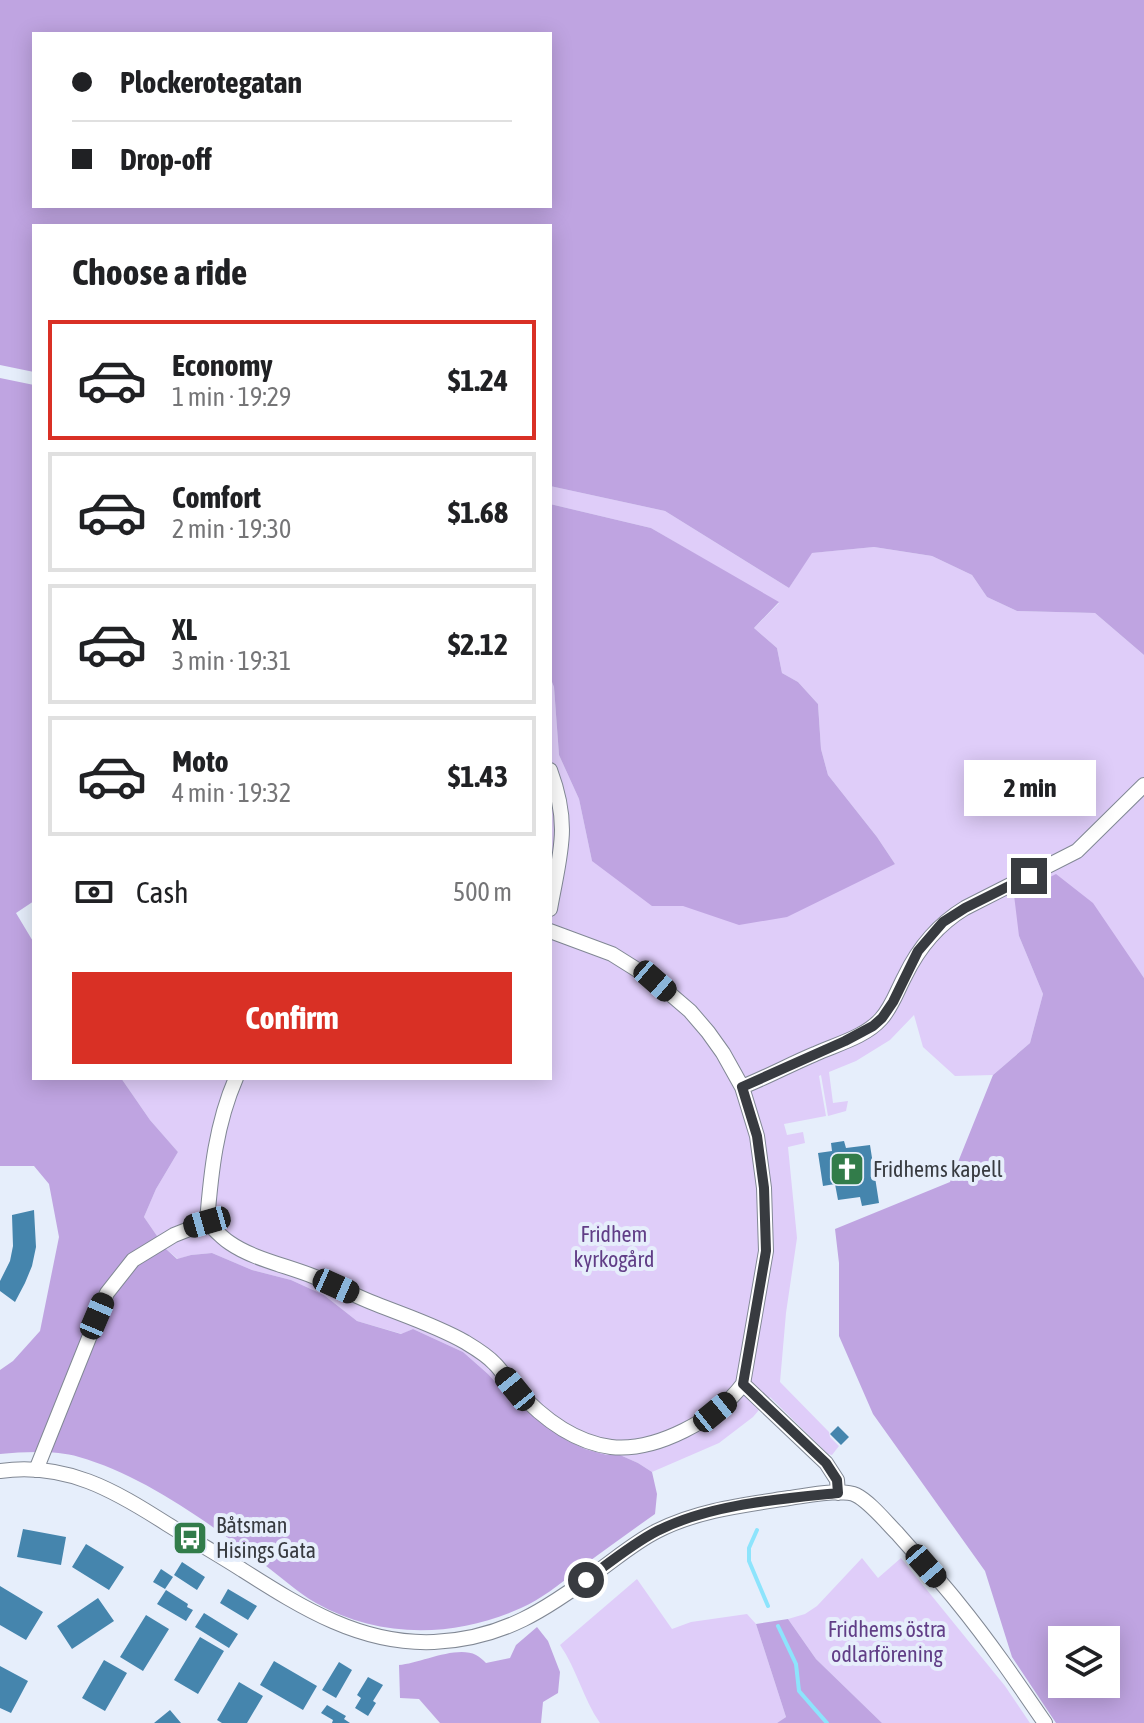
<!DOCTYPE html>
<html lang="en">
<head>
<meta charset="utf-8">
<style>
	:root { --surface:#fff; --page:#f2f2f2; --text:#202124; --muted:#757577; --line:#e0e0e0; --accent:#d93025 }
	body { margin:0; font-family:"Asap Condensed",sans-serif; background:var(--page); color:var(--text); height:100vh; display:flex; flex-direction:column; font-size:30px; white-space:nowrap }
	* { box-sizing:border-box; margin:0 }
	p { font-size:26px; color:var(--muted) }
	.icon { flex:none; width:44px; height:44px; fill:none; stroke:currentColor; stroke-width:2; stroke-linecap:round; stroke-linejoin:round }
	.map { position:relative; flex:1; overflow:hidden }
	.details { position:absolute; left:32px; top:224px; width:520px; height:856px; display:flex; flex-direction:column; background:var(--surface); border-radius:0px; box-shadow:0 4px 20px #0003 }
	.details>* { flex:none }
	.top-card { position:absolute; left:32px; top:32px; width:520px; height:176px; border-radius:0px; box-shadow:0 4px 20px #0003; display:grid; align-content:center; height:176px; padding:0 40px; background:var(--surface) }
	.tools { position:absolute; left:1048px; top:1626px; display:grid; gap:16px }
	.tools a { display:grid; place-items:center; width:72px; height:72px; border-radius:0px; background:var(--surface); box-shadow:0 4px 20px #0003; font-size:40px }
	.end { position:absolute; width:36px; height:36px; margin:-18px; border:10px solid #383b40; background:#fff; box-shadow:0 0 0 4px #fff }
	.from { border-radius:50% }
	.bubble { position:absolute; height:56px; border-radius:0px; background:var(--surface); box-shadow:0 4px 20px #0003; font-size:26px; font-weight:700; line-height:56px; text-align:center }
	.car { position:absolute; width:24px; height:48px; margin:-24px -12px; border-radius:10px; box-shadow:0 0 6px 2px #0007; background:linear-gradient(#222 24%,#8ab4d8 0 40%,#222 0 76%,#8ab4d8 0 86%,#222 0) }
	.top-card b { display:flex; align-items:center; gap:28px; height:76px; font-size:30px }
	.top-card b+b { border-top:2px solid var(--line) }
	.top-card i { width:20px; height:20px; background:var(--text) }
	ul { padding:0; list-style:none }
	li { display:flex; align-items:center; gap:24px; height:120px; margin:0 16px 12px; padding:0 24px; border:4px solid var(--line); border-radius:0px }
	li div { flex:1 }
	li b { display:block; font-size:30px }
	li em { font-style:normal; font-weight:700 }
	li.active { border-color:var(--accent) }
	li>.icon { width:72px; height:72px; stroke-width:1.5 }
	h2 { padding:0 40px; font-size:36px; line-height:96px }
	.pay { display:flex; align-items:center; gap:20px; height:88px; padding:0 40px; font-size:30px }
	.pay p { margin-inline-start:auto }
	.cta { display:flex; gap:16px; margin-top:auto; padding:16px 40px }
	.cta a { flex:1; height:92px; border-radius:0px; background:var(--accent); color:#fff; font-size:32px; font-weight:700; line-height:92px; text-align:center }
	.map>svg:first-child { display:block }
</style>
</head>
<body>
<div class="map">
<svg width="1144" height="1723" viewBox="0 0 1144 1723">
	<rect width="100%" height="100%" fill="#e6eefb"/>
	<path fill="#dfcdf9" d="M550,486L665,511L789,588L811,553L874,547L932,556L972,575L987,597L1017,611L1095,613L1144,655V978L1122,948L1019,936L1043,994L1030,1043L993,1075L955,1076L923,1047L914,1015L890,1040L856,1061L829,1072L833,1103L848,1101L846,1111L828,1116L821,1075L819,1076L826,1116L784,1124L787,1135L803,1132L805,1143L788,1147L797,1238L786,1313L780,1382L829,1432L830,1437L839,1446L832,1455L828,1454L770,1397L753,1417L719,1443L652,1472L638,1463L620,1455H607L585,1449L568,1441L513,1401L488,1374L463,1352L413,1329L402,1334L357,1321L324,1295L291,1280L252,1270L212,1253L191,1255L178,1259L166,1249L144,1217L156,1189L178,1152L150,1120L121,1078H550V677L554,687L559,755L579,799L592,861L895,864L877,837L828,775L821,749L818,704L798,682L782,673L777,648L754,628L779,603L651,528L550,504Z
		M862,1558L878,1578L901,1558L1005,1686L1030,1723H882L816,1659L788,1619L805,1614L817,1606Z
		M637,1579L672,1629L691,1622L747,1614L756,1624L786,1717L777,1723H600C583,1699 577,1669 560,1645Z"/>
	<path fill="#bfa4e1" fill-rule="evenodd" d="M0,0H1144V655L1095,613L1017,611L987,597L972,575L932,556L874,547L812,553L789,588L665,511L550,486V226H34V372L0,365ZM550,34V206H34V34Z
		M0,378L34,385V901L16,913L34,943V1078H121L150,1120L178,1152L156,1189L144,1217L166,1249L177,1259L191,1255L212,1253L252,1270L291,1280L324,1295L357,1321L401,1334L413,1329L463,1352L488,1374L513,1401L568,1441L585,1449L607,1455H620L638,1463L652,1472L657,1494L655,1514C628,1533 602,1552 576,1571C559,1585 541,1599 521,1608C455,1638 379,1639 316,1603C297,1592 280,1576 262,1563C209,1523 143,1475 79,1457C54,1450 25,1452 0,1454V1370L13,1361L40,1331L59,1237L49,1184L34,1166H0Z
		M550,504L651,528L779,602L754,628L777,648L782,673L798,682L818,704L821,749L828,775L877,837L895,864L787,917L739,925L683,906H652L592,861L579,799L559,755L554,687L550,677Z
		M1056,874L1093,903L1144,978V1723H1056L1012,1657L985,1571L873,1414L839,1336V1263L835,1229L950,1182L993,1075L1030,1043L1043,994L1019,936L1014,895ZM1106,1640V1684H1062V1640Z
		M788,1619L816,1659L882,1723H777L786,1717L756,1624Z
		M537,1627L548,1641L560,1672L558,1693L543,1702L541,1723H440L419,1699L400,1698L399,1665C419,1664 456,1645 476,1655C480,1657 483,1660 486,1663L510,1658L516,1645Z"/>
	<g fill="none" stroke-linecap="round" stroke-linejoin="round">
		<path stroke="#8de4fc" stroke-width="4" d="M757,1530L749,1548V1561L768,1606
			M778,1626L796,1664L799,1691L827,1723"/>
	</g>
	<path fill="#4585ad" d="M844,1141L846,1148L870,1145L879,1203L862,1206L860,1197L838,1200L835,1184L823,1186L818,1153L832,1151L831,1143Z
		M34,1210L36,1247L32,1266L25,1283L15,1302L0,1291V1281L10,1261L13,1246L12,1215Z
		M838,1426L849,1437L841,1445L830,1434Z
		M23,1529L66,1537L61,1565L17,1557Z
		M86,1544L124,1567L109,1590L72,1567Z
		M182,1562L205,1577L197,1590L174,1575Z
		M161,1569L173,1577L165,1589L153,1582Z
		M0,1586L43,1612L26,1640L0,1625Z
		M228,1589L257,1606L248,1620L220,1603Z
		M166,1590L188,1604L187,1607L193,1610L186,1621L157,1604Z
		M98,1598L114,1621L72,1649L57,1626Z
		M204,1613L238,1634L229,1648L195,1627Z
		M146,1615L169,1629L143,1671L120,1657Z
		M200,1637L224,1651L198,1694L174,1680Z
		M104,1660L127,1673L105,1711L82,1698Z
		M274,1661L317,1686L303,1710L260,1685Z
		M339,1662L352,1670L336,1698L322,1690Z
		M0,1666L28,1681L11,1713L0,1708Z
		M368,1677L383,1685L373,1701L376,1703L368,1716L355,1708L361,1698L357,1695Z
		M239,1682L263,1696L247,1723H222L217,1720Z
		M327,1705L346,1716L344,1719L350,1723H332L333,1720L321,1713Z
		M170,1710L181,1723H154Z"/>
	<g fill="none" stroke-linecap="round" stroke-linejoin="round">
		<g stroke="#818894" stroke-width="16">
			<path id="street" d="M550,770C571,826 560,853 550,909
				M550,931L612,954L655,981L690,1011L708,1032L723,1053L742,1087L757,1136L764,1188L766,1251L743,1384L826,1463L837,1480L838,1493
				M236,1078C216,1124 211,1172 207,1222C215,1230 221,1237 230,1243C253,1259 288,1266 315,1277C335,1285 355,1296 376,1304C406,1316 437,1326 465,1342C475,1348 487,1355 495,1364C502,1371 507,1380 514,1387C539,1415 572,1442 611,1447C656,1452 717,1419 743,1384
				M742,1087C767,1077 791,1064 815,1054C837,1044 865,1037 881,1019C892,1007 897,991 905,976C919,947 937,925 965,908L1077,851L1144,785
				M36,1470L107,1293L133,1260L174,1235L207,1222
				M0,1471C66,1462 114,1490 167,1524C191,1539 216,1553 241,1569C301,1607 360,1645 434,1642C503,1639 547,1609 601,1569C619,1556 637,1541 657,1531C698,1510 744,1505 789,1498C805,1496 842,1488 856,1495C870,1502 886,1522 897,1533C917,1556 939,1579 958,1603C989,1641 1017,1682 1045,1723"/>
		</g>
		<use href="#street" stroke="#fff" stroke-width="14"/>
	</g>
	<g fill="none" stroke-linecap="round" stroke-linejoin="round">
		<path stroke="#383b40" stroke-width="10" d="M586,1580C609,1563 632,1544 657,1531C710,1504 780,1499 838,1493L837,1480L826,1463L743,1384L766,1251L764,1188L757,1136L742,1087L845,1041L873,1026L882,1018L893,1002L918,951L943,922L965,908L1029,876"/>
	</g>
	<defs>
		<g id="church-square" transform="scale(1.8)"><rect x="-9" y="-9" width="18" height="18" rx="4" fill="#327c4a" stroke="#e6eefb"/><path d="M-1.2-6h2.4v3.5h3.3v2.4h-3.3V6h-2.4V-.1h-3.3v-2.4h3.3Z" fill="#fff"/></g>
		<g id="bus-square" transform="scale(1.8)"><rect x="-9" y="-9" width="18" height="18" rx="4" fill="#327c4a" stroke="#e6eefb"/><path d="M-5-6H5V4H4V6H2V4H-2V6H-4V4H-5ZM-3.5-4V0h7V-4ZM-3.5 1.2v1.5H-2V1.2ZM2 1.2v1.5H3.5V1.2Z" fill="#fff"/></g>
	</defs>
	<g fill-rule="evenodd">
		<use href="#church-square" x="847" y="1169"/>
		<use href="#bus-square" x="190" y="1538"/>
	</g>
	<g text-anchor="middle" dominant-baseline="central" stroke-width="8" stroke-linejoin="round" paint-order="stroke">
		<g font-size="22" fill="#383b40" stroke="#e6eefb" text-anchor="start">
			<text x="873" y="1169">Fridhems kapell</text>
			<text x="216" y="1525">Båtsman<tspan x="216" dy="25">Hisings Gata</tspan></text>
		</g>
		<g font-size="22" fill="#613e87" stroke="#e6eefb">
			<text x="614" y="1234">Fridhem<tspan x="614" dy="25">kyrkogård</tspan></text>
			<text x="887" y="1629">Fridhems östra<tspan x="887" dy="25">odlarförening</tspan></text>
		</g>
	</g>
</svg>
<div class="tools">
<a><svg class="icon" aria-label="layers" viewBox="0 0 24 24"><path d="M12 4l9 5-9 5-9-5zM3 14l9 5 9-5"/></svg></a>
</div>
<i class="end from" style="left:586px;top:1580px"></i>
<i class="end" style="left:1029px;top:876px"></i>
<div class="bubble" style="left:964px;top:760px;width:132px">2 min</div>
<i class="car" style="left:655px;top:981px;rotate:131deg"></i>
<i class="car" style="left:207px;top:1222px;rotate:254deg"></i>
<i class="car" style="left:336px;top:1286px;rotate:114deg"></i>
<i class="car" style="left:97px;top:1316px;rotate:23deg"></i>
<i class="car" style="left:515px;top:1389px;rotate:321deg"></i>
<i class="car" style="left:715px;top:1412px;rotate:51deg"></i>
<i class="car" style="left:926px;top:1566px;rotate:139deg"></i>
<div class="top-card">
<b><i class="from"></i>Plockerotegatan</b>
<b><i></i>Drop-off</b>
</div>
<section class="details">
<h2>Choose a ride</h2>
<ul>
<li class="active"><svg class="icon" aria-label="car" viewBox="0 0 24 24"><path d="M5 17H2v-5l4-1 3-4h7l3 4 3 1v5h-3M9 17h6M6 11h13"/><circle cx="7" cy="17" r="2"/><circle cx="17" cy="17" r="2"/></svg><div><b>Economy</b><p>1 min · 19:29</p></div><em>$1.24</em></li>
<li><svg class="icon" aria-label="car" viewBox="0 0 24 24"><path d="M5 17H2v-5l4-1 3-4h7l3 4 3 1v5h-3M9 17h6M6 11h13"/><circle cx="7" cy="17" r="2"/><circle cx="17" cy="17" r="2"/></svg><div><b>Comfort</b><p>2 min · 19:30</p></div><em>$1.68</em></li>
<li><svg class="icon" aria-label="car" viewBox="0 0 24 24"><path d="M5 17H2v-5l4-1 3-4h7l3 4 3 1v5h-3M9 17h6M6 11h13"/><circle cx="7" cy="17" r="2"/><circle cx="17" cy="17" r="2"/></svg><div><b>XL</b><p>3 min · 19:31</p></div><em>$2.12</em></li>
<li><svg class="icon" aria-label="car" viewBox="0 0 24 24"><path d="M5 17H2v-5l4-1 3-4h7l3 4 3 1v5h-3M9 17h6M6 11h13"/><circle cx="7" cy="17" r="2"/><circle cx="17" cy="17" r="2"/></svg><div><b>Moto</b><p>4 min · 19:32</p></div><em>$1.43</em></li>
</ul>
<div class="pay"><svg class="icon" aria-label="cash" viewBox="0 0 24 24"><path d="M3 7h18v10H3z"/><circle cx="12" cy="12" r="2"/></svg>Cash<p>500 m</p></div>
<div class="cta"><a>Confirm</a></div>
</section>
</div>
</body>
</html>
